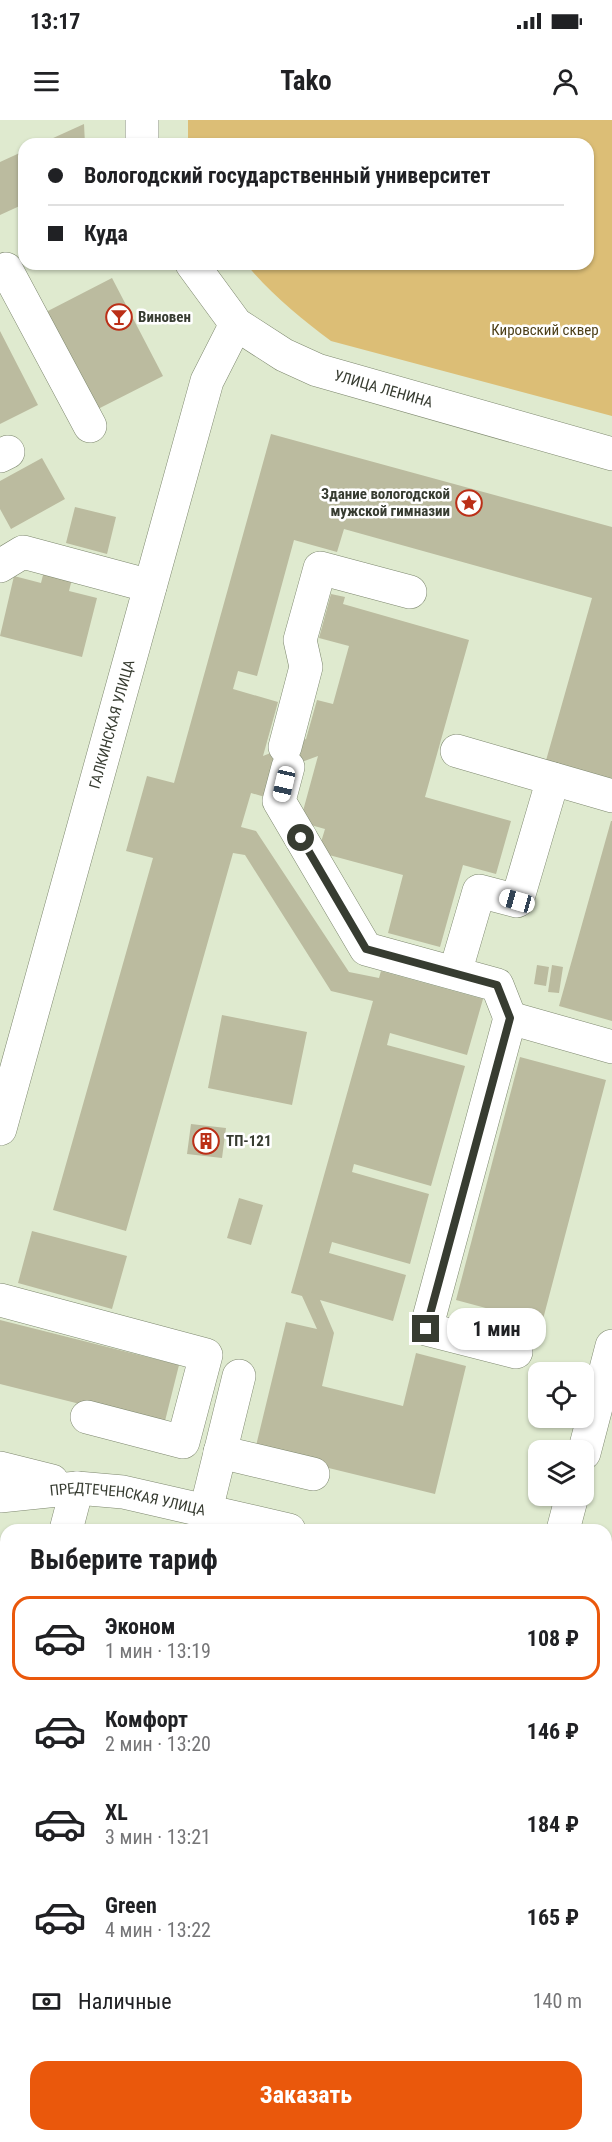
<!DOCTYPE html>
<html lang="ru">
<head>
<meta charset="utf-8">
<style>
	:root { --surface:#fff; --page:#f2f2f2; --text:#202124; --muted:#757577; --line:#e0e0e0; --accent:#ea580c }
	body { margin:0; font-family:"Roboto Condensed",sans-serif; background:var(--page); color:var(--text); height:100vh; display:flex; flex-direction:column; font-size:22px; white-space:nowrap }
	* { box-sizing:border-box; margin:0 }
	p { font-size:20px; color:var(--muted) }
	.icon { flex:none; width:33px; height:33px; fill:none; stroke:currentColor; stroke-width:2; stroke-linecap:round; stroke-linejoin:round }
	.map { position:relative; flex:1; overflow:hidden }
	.side { position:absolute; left:0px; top:1404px; width:612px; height:618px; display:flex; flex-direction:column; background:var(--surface); border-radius:18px 18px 0 0; box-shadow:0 2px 4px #0004 }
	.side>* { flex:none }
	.banner { position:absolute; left:18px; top:18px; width:576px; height:132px; border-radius:18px; box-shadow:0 2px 4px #0004; display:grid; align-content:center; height:132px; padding:0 30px; background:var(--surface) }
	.tools { position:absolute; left:528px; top:1242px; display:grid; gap:12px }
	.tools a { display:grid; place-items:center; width:66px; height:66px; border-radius:12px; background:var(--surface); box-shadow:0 2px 4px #0004; font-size:30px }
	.end { position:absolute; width:27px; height:27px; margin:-14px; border:8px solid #373c31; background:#fff; box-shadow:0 0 0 3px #fff }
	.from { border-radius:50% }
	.bubble { position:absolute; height:42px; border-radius:18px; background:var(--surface); box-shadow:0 2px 4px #0004; font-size:20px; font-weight:700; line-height:42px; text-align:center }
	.car { position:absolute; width:18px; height:36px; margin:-18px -9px; border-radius:8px; box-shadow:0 0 4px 2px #0007; background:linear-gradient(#fff 24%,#345 0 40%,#fff 0 76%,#345 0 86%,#fff 0) }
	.banner b { display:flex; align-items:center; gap:21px; height:57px; font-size:22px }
	.banner b+b { border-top:2px solid var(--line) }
	.banner i { width:15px; height:15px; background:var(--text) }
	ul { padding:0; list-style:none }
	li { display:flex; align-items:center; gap:18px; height:84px; margin:0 12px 9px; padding:0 18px; border:3px solid transparent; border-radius:18px }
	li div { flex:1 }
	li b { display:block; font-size:22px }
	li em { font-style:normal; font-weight:700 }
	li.active { border-color:var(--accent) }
	li>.icon { width:54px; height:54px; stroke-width:1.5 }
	h2 { padding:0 30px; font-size:27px; line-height:72px }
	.pay { display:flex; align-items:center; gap:15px; height:66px; padding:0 30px; font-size:22px }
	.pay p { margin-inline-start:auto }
	.primary-button { display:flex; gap:12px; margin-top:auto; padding:12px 30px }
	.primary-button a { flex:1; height:69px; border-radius:18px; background:var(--accent); color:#fff; font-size:24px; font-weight:700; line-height:69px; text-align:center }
	.status { display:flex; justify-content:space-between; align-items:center; height:42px; padding:0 30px; background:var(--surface); direction:ltr }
	.status svg { height:16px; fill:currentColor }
	header { display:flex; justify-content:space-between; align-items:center; height:78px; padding:0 30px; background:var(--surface); font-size:27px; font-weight:700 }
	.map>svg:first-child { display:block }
</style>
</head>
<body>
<div class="status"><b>13:17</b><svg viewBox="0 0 49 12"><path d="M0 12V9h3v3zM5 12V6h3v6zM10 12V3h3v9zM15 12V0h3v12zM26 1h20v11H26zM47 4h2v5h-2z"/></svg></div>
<header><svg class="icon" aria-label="menu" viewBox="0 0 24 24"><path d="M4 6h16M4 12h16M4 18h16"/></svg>Tako<svg class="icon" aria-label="person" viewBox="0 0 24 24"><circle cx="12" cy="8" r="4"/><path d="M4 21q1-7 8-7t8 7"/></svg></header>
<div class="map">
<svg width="612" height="2022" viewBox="0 0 612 2022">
	<rect width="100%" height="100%" fill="#dfeacf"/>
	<path fill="#dcbe76" d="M188,0H612V296L331,221C300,198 271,174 246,144H588V24H188Z"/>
	<path fill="#bbbb9f" d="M84,4L85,24H40Z
		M24,31V84L0,95V42Z
		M112,158L163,256L96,290L46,192Z
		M0,211L38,285L0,304Z
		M271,314L612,407V663L545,644L592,478L344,409L337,432L294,420L257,556L238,551L233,569L278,582L263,636L306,619L317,580L333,584L349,526L319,518L331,474L345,477L343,484L469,520L425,677L511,701L496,754L463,745L440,827L388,813L403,755L318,732L325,709L300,702L318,636L272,653L265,677L251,673L241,707L256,711L349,852L379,858L381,851L483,879L467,935L390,913L387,925L465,946L431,1066L354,1044L352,1052L429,1074L410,1144L332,1122L329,1133L406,1155L393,1201L320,1180L334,1213L322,1266L403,1286L416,1233L466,1246L435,1374L255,1330L286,1202L317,1209L302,1176L291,1173L373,881L331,871L245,735L233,733L126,1111L53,1090L153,738L126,731L147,656L174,663Z
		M42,338L65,379L11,409L0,389V361Z
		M75,387L116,397L107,434L66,423Z
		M45,447L73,455L69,471L97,478L82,537L0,516L14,456L41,463Z
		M611,701H612V901L559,886Z
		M537,845L549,847L546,866L534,864Z
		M552,845L563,847L559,873L548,872Z
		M222,895L307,912L292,985L208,968Z
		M520,937L606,960L542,1203L456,1180Z
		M191,1004L226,1008L222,1038L187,1034Z
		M239,1078L263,1085L251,1125L227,1118Z
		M32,1111L127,1136L112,1189L18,1163Z
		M0,1200L179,1245L164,1305L0,1264Z
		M5,1773H6V1881L0,1868V1792Z
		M606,1789L612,1791V1888L606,1887Z
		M68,2016H145L148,2022H71Z
		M241,2016H316L314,2022H239Z
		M464,2016H563L561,2022H463Z"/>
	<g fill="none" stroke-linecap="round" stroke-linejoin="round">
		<g stroke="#7d876e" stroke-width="34">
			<g id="minor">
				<path d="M142,0V24"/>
				<path id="s1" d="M192,144L236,204L284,235L317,250L612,334"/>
				<path d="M6,149L90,306"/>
				<path d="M0,336L8,332"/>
				<path d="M0,446L23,432L150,466"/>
				<path d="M285,627L306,547L300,520L320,448L410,472"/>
				<path d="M457,631L612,676"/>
				<path d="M288,647L279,681L366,829L497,865L510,898"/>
				<path d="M455,853L479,771L517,781L553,659"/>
				<path id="s2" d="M0,1009L207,261L236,204"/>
				<path d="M0,1180L206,1235L183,1322L87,1297"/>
				<path d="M516,1232L426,1209L510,898L612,927"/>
				<path d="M220,1332L313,1354"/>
				<path d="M584,1333L612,1226"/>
				<path d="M0,1348L52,1361"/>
				<path id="s3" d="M0,1376L77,1368L123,1372L289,1410"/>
				<path d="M206,1390L239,1256"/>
				<path d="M66,1410L77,1368"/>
				<path d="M563,1410L572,1376"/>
				<path d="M606,1487L612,1488"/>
				<path d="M0,1643L6,1622"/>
				<path d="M606,1695L612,1679"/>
				<path d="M606,1919L612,1920L606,1943"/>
				<path d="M176,2016L178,2022"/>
				<path d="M395,2022L397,2016"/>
				<path d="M585,2022L587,2016"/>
			</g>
		</g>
		<use href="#minor" stroke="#fff" stroke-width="33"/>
	</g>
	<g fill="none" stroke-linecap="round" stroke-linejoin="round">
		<path stroke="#373c31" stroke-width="8" d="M301,718L366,829L497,865L510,898L426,1209"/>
	</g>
	<defs>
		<g id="bar-ring" transform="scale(1.35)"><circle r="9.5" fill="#fff" stroke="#bb2f17" stroke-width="1.5"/><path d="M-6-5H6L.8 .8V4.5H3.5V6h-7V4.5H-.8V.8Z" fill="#bb2f17"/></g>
		<g id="sight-ring" transform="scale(1.35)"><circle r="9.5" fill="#fff" stroke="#bb2f17" stroke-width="1.5"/><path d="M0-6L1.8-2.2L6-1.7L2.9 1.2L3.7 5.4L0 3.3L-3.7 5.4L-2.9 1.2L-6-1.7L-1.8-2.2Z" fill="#bb2f17"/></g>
		<g id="building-ring" transform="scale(1.35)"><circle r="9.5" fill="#fff" stroke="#bb2f17" stroke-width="1.5"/><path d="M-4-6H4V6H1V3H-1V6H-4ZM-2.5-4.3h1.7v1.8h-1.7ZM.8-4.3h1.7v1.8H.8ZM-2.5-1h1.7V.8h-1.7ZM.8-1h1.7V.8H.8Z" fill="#bb2f17"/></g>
	</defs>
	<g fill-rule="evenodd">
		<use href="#bar-ring" x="119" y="197"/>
		<use href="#sight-ring" x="469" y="383"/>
		<use href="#building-ring" x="206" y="1021"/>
	</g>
	<g text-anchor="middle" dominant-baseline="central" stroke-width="5" stroke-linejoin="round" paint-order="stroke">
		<g font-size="15" font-weight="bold" fill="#373c31" stroke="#fff" text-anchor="start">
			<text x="138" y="197">Виновен</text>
			<text x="450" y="374" text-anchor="end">Здание вологодской<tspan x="450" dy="17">мужской гимназии</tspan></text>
			<text x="226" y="1021">ТП-121</text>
		</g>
		<g font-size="15" fill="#4d3f18" stroke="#fff">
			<text x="545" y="210">Кировский сквер</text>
		</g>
		<g font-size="15" fill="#373c31" stroke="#fff">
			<text stroke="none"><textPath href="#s1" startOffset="237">УЛИЦА ЛЕНИНА</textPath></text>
			<text stroke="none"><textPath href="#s2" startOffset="420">ГАЛКИНСКАЯ УЛИЦА</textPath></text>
			<text stroke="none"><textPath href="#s3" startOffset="129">ПРЕДТЕЧЕНСКАЯ УЛИЦА</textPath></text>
		</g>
	</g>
</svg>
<div class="tools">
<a><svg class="icon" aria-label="locate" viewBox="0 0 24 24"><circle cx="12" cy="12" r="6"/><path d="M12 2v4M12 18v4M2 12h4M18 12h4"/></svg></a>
<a><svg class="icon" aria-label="layers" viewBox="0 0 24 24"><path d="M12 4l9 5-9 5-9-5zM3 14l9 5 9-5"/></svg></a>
</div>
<i class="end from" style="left:301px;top:718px"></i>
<i class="end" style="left:426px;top:1209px"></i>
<div class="bubble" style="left:447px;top:1188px;width:99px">1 мин</div>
<i class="car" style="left:284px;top:664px;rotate:193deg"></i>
<i class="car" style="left:517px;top:781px;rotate:286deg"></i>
<div class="banner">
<b><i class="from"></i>Вологодский государственный университет</b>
<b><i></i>Куда</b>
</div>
<section class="side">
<h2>Выберите тариф</h2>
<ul>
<li class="active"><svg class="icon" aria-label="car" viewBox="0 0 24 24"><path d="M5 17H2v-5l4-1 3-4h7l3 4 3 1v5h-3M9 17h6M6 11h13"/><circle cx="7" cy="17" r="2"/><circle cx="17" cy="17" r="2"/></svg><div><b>Эконом</b><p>1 мин · 13:19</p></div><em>108 ₽</em></li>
<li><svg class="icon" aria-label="car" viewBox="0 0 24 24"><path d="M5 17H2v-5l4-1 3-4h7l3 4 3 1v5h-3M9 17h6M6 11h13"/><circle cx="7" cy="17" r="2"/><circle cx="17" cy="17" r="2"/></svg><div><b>Комфорт</b><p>2 мин · 13:20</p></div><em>146 ₽</em></li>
<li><svg class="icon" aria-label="car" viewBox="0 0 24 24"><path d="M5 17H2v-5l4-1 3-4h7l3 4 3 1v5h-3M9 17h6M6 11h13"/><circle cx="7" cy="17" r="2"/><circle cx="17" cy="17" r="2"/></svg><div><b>XL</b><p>3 мин · 13:21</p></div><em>184 ₽</em></li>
<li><svg class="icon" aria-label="car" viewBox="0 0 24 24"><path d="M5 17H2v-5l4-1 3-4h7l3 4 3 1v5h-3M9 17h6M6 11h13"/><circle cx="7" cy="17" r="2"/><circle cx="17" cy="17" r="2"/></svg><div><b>Green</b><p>4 мин · 13:22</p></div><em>165 ₽</em></li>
</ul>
<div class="pay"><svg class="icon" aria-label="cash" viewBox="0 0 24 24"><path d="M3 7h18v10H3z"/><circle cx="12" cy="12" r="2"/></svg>Наличные<p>140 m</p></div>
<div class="primary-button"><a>Заказать</a></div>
</section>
</div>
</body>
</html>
